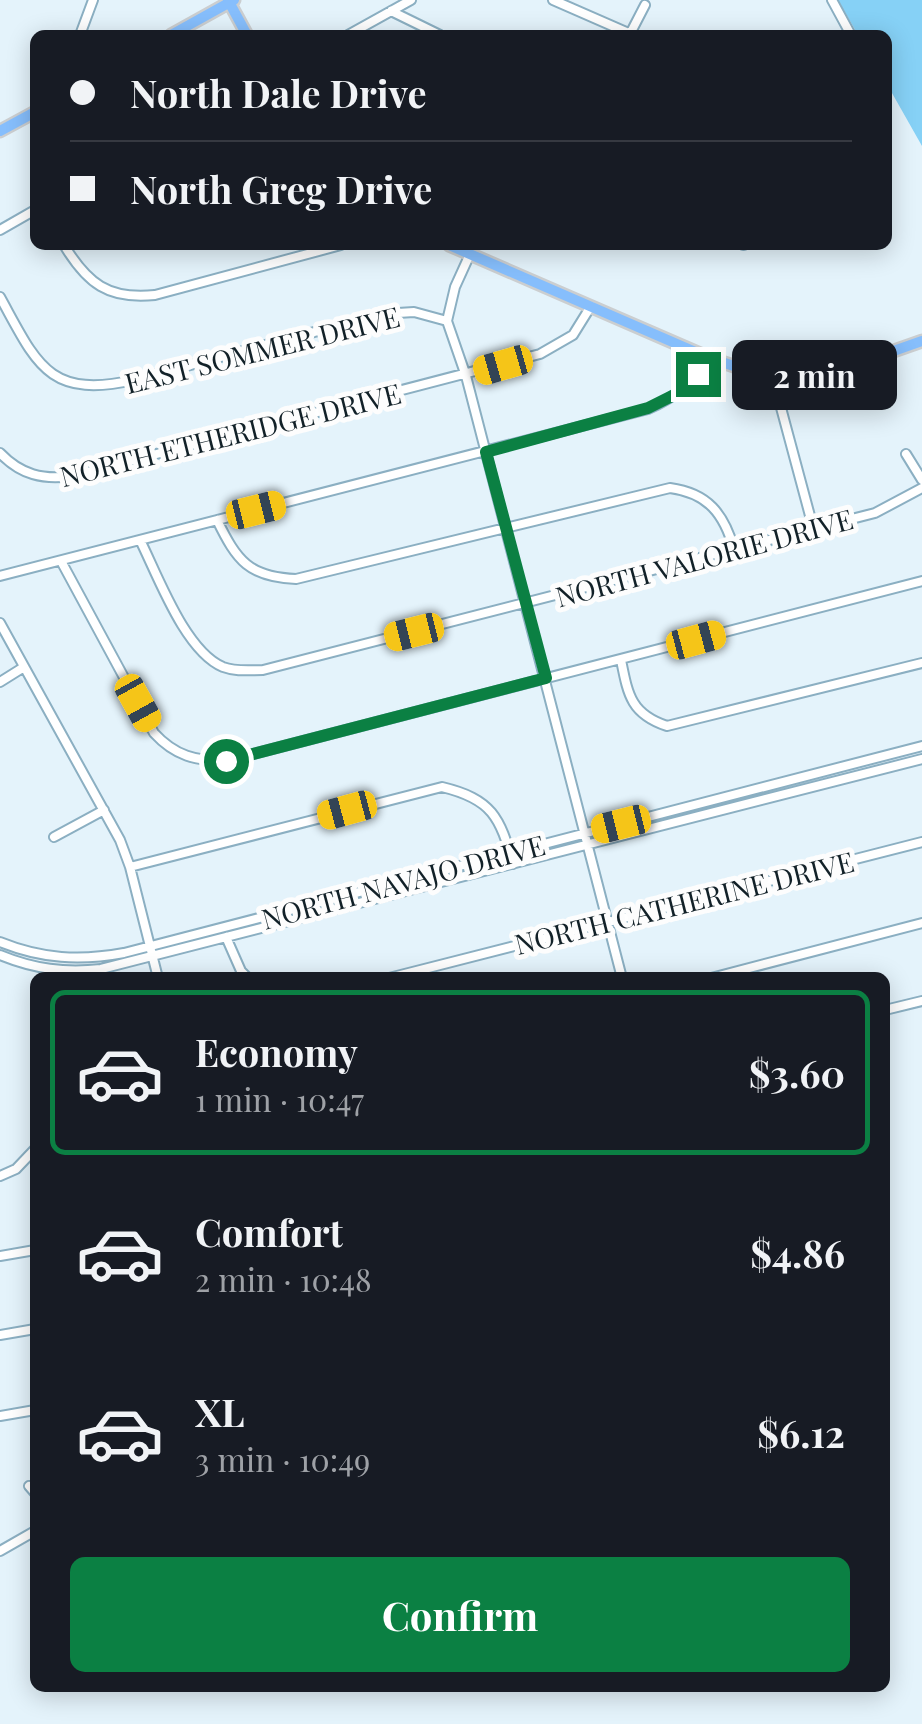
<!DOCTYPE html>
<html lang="en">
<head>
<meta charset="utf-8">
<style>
	:root { --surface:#171b24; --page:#20242c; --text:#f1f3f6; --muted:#9ea1a6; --line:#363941; --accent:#0b8043 }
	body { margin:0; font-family:"Playfair Display",serif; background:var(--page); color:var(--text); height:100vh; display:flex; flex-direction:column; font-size:38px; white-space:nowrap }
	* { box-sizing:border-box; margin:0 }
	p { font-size:32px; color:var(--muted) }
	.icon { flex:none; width:55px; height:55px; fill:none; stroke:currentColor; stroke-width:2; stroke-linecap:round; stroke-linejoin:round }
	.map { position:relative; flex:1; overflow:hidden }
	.details { position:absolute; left:30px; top:972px; width:860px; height:720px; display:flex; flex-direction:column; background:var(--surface); border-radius:15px; box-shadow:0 5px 25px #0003 }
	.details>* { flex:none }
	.banner { position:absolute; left:30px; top:30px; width:862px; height:220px; border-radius:15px; box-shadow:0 5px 25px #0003; display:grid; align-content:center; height:220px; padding:0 40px; background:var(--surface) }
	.end { position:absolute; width:45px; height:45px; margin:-22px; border:12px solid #0b8043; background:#fff; box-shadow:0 0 0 5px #fff }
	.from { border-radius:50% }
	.bubble { position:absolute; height:70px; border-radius:15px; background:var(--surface); box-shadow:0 5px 25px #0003; font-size:32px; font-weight:700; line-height:70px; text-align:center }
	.car { position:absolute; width:30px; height:60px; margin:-30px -15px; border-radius:12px; box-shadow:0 0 8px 2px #0007; background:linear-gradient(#f5c518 24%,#345 0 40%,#f5c518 0 76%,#345 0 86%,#f5c518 0) }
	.banner b { display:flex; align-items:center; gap:35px; height:95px; font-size:38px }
	.banner b+b { border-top:2px solid var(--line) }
	.banner i { width:25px; height:25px; background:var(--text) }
	ul { padding:18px 0 0; list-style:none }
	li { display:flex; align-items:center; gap:30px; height:165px; margin:0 20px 15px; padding:0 20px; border:5px solid transparent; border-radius:15px }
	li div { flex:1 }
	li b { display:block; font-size:38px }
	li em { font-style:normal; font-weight:700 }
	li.on { border-color:var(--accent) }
	li>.icon { width:90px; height:90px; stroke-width:1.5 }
	.cta { display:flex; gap:20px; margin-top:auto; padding:20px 40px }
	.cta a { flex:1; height:115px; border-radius:15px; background:var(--accent); color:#fff; font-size:40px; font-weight:700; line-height:115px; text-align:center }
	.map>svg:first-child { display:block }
</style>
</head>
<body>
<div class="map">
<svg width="922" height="1724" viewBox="0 0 922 1724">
	<rect width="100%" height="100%" fill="#e4f3fb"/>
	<path fill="#86d1f6" d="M838,0H922V146L888,86V35H858Z"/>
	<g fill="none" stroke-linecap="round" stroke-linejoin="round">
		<g stroke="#8bafc2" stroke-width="12">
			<path id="minor" d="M553,0L633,35
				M832,0L851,35
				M391,11L440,35
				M630,34L645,5
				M80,35L93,0
				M348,35L411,0
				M0,230L35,210
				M64,245C87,283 108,300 155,295L341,245
				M743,245H744
				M0,297C37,364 48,399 134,380L382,314L414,312L447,321L466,376L622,978
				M447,321L455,287L470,254
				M778,381L780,404L813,527
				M0,453C21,475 43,480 72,476L540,354L573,335L591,306
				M906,454L922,480
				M217,520C237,561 249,577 296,579L670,488C708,493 724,514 734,549
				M140,540C158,576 185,651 223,667C236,672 250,670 263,670L875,513L922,488
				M61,561L154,733C175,756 196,761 226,761L922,581
				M0,576L648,409C676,397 693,383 707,357
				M0,623L120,840L130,867L158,978
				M621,660C628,695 631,714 667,726L922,663
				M0,682L24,667
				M54,837L104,810
				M130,867L442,787C492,799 500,817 513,864
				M226,937L241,971L248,978
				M0,942C42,959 80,961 124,953L922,746
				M0,955C34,969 65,973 101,969L922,759
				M389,978L922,842
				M711,978L922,923
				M885,1010L922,1001
				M0,1176L16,1169L35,1149
				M0,1256L35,1250
				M0,1335L35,1329
				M0,1416L35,1410
				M29,1486L35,1493
				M0,1551L35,1531"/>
		</g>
		<g stroke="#cbced0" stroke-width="15">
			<path id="major" d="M228,0L247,35
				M171,35L234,0
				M0,131L35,112
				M449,245L707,357L778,381L817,378L922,341"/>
		</g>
		<use href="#minor" stroke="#fff" stroke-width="8"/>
		<use href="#major" stroke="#86befc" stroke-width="10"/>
	</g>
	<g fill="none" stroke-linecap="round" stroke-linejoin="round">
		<path stroke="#0b8043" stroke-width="12" d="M226,761L546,678L486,452L648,408L678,393L698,374"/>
	</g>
	<g text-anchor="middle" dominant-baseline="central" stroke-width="10" stroke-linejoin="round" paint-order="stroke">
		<g font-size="28" fill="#122128" stroke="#fdfdfd">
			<text transform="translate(262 349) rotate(-14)">EAST SOMMER DRIVE</text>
			<text transform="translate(230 434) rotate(-14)">NORTH ETHERIDGE DRIVE</text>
			<text transform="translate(704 557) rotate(-15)">NORTH VALORIE DRIVE</text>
			<text transform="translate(403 881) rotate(-15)">NORTH NAVAJO DRIVE</text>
			<text transform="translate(684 902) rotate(-14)">NORTH CATHERINE DRIVE</text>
		</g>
	</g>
</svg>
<i class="end from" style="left:226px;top:761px"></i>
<i class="end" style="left:698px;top:374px"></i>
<div class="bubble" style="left:732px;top:340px;width:165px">2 min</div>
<i class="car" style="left:503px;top:365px;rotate:254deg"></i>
<i class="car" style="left:256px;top:510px;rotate:76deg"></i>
<i class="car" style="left:414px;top:632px;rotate:256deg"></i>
<i class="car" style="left:696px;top:640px;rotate:75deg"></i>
<i class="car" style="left:138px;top:703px;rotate:151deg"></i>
<i class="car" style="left:347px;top:810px;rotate:255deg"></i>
<i class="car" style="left:621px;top:824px;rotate:256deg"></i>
<div class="banner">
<b><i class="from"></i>North Dale Drive</b>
<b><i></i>North Greg Drive</b>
</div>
<section class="details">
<ul>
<li class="on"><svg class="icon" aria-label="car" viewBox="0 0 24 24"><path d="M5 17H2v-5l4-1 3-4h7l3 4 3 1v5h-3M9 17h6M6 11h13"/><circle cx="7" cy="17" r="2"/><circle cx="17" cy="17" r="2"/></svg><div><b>Economy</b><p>1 min · 10:47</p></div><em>$3.60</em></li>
<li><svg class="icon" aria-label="car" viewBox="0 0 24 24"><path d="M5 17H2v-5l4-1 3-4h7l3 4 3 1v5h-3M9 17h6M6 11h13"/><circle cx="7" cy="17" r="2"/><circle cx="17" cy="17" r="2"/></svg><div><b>Comfort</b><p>2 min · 10:48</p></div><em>$4.86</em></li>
<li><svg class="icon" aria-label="car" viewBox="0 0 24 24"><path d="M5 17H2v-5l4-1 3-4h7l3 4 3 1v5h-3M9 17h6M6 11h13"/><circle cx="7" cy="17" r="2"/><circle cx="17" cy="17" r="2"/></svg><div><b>XL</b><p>3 min · 10:49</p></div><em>$6.12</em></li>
</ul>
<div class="cta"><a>Confirm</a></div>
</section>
</div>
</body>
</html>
